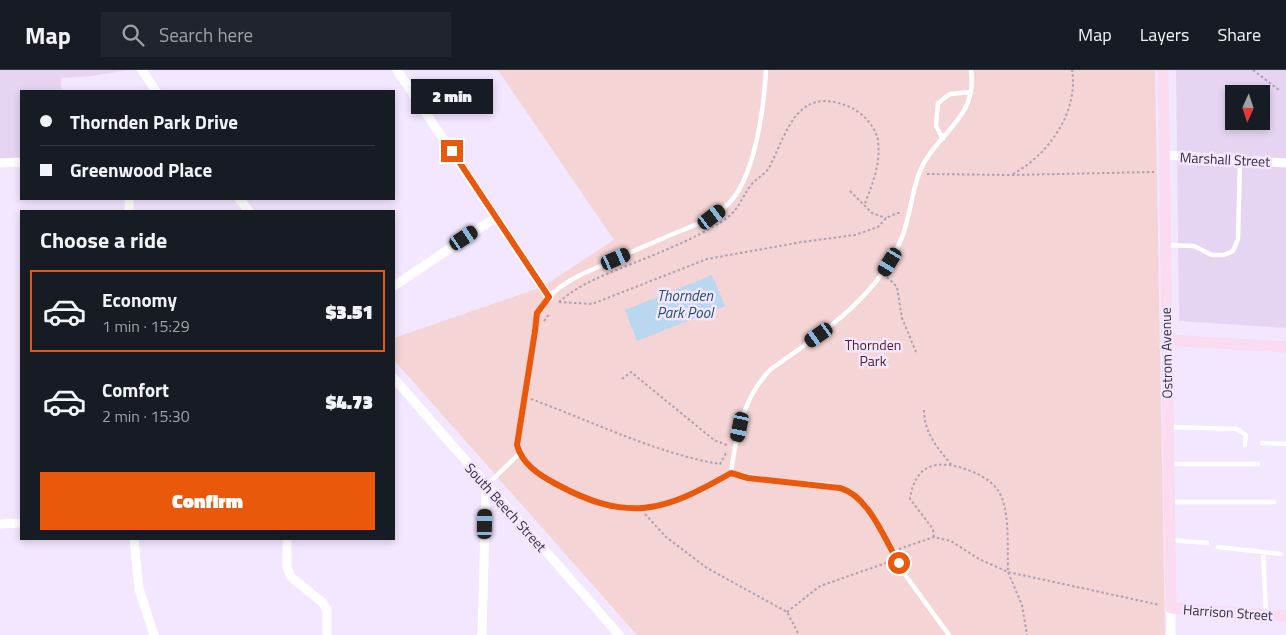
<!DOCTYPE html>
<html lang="en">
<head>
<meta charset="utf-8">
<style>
	:root { --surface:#171b24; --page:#20242c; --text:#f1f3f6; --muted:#9ea1a6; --line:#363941; --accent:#ea580c }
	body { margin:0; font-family:"Titillium Web",sans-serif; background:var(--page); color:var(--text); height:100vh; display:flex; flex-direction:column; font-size:19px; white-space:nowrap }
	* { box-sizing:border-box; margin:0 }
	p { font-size:16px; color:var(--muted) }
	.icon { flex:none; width:28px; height:28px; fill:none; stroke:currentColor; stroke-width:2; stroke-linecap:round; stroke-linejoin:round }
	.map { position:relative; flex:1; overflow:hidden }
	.panel { position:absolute; left:20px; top:140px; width:375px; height:330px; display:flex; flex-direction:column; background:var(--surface); border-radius:0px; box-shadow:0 2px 8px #0003 }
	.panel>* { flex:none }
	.top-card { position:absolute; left:20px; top:20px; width:375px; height:110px; border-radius:0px; box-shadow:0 2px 8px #0003; display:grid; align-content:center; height:110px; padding:0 20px; background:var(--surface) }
	.needle { width:32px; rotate:183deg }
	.tools { position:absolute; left:1225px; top:15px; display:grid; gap:10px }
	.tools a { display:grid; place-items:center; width:45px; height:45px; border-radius:0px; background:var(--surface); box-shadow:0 2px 8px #0003; font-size:25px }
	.end { position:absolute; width:22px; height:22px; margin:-11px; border:6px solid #ea580c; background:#fff; box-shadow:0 0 0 2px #fff }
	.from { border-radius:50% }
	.bubble { position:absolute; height:35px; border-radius:0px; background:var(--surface); box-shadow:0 2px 8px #0003; font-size:16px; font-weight:800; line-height:35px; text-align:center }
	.car { position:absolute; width:15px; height:30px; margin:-15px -8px; border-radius:6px; box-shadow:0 0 4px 1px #0007; background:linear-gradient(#222 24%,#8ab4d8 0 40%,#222 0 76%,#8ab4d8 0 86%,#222 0) }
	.top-card b { display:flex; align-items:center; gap:18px; height:48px; font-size:19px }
	.top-card b+b { border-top:1px solid var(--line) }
	.top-card i { width:12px; height:12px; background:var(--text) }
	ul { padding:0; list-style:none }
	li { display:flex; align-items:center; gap:15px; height:82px; margin:0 10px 8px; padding:0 10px; border:2px solid transparent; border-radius:0px }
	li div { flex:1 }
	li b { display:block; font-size:19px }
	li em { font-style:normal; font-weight:800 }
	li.current { border-color:var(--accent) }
	li>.icon { width:45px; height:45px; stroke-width:1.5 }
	h2 { padding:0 20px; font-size:22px; line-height:60px }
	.primary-button { display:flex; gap:10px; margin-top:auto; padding:10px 20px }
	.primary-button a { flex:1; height:58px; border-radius:0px; background:var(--accent); color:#fff; font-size:20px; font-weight:800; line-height:58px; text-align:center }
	header { display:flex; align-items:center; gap:30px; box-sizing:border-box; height:70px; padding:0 25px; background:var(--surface); border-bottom:1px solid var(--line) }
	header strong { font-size:24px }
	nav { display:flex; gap:28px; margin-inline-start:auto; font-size:18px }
	.search { width:350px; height:45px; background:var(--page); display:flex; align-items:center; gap:12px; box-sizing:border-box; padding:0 18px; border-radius:0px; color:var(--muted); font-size:19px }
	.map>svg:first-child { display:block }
</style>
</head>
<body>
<header>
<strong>Map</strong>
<div class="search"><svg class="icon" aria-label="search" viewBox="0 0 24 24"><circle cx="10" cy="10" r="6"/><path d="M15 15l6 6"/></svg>Search here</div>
<nav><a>Map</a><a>Layers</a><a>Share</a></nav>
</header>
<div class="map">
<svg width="1286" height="565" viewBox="0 0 1286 565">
	<rect width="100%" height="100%" fill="#f3e6ff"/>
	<path fill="#e5d5f2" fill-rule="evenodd" d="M0,0H129L91,6L61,8V21H21V92L0,93Z
		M1176,0H1286V258L1179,251ZM1234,24H1261V51H1234Z"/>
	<path fill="#f4d4d5" d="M498,0H1155L1165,565H637L394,290V268L542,217L614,170Z"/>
	<path fill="#b9d7ef" d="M712,205L725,236L637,271L625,240Z"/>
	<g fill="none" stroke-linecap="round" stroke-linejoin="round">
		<path stroke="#aba1b5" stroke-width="2" stroke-dasharray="2.5 2.5" stroke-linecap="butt" d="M1253,0L1279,20
			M927,104L1011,105L1154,102
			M1013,104C1048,85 1079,42 1072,0
			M850,121L872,143L886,148
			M887,207L897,217L902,248L916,282
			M559,232C581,213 602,206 629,195C661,182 695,169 724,150C740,139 741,128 751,115C757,108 766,104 770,96C788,59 798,15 850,37C863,43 876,57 878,71C881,94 872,115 864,136
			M559,232L592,234L707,189L802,172L855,165L878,157L886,148L897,143H902
			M544,251L550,243
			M622,309L631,302L714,370L727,375
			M531,329C591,351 658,384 720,394L726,383
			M924,340C924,362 937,378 951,394
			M645,444L666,467L707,498L787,542L799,565
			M934,467L933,459L910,429C915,393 938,389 968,400C979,404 990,410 997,419C1011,437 1007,480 1008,502L1160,535
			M899,479L934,467L951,471L979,489L1008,502L1022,535L1027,565
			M787,542L820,516L889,492"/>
		<path stroke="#fff" stroke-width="4.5" d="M766,0C764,37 755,111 726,136C711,150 692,156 673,164C647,175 622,186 596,198C574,207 549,220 537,243L517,375C521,394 539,405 556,414C628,453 663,442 731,403L774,411L830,415L850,421L865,434L906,506L949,565
			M943,69L936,56L938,33L950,24L971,22
			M1166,175L1194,176L1212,185H1224L1233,181L1238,169L1240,91
			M1169,357L1237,359L1246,365L1245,375
			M1262,373L1286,374
			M1169,394H1258
			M731,403C736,365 743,327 771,299C821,264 879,227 902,167C912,142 912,110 927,88C947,57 977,43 971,0
			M486,416L519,384
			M1170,432H1274
			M1171,470L1207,473
			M1218,477L1281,484
			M1263,482L1266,543"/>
		<path stroke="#fff" stroke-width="9" d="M142,0L156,21
			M397,0L549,227
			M1164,85L1286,93
			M0,93L21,92
			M129,129V141
			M239,129L249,141
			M394,216L495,148
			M394,308C468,395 545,479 619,565
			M0,454L21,453
			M134,469L139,519L154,565
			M287,469V497L291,507L322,532L327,540V565
			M1171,538V565
			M482,565L486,416"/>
		<path stroke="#fadbef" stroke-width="11" d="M1163,0L1171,538L1286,546
			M1166,270L1286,277"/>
	</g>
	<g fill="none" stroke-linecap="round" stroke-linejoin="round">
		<path stroke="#ea580c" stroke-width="6" d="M452,81L549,227L537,243L535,261L517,375C522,394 539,405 556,414C628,453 663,442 731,403L748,408L840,418C869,426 884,469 899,493"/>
	</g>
	<g text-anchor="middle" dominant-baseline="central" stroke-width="5" stroke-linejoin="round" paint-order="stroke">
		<g font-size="14" fill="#352f3b" stroke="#f3e6ff">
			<text transform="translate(1225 89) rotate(3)">Marshall Street</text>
			<text transform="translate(1166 283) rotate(-91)">Ostrom Avenue</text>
			<text transform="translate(506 437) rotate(48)">South Beech Street</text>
			<text transform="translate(1228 542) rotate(4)">Harrison Street</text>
		</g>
		<g font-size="14" fill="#562227" stroke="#f3e6ff">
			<text x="873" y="274">Thornden<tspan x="873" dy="16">Park</tspan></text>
		</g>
		<g font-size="15" font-style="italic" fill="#205172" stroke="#f3e6ff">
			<text x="685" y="225">Thornden<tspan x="685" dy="17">Park Pool</tspan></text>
		</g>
	</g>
</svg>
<div class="tools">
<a><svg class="needle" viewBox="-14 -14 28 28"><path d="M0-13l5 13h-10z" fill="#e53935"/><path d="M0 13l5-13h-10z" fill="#9ea1a6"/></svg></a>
</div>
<i class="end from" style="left:899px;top:493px"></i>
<i class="end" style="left:452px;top:81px"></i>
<div class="bubble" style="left:411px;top:9px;width:82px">2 min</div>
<i class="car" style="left:712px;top:147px;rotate:53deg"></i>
<i class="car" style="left:464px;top:168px;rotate:56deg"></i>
<i class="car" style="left:616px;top:189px;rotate:66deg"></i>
<i class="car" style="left:890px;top:192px;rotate:211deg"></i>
<i class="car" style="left:819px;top:265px;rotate:235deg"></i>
<i class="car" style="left:740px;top:357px;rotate:192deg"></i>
<i class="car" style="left:485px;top:454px;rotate:1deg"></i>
<div class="top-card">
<b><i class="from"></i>Thornden Park Drive</b>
<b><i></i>Greenwood Place</b>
</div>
<section class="panel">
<h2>Choose a ride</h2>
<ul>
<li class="current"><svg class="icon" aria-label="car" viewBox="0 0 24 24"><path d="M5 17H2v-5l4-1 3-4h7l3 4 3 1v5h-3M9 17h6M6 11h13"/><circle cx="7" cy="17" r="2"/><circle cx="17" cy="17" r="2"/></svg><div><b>Economy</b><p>1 min · 15:29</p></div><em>$3.51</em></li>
<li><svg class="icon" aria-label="car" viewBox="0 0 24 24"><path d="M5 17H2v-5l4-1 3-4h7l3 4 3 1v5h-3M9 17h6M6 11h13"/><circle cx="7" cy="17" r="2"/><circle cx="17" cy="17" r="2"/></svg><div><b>Comfort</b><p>2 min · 15:30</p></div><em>$4.73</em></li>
</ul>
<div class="primary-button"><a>Confirm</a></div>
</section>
</div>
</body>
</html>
